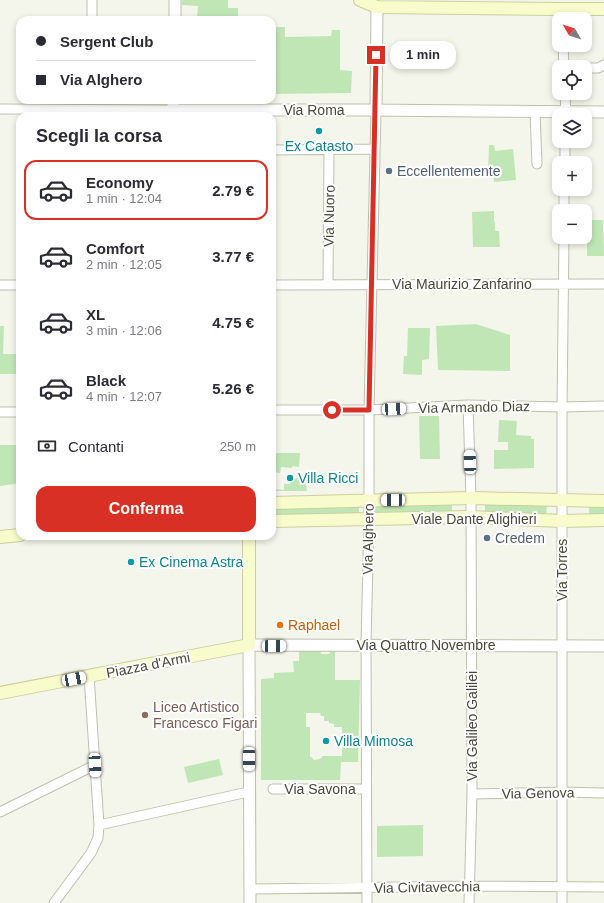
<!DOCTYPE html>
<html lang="it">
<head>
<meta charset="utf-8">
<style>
	:root { --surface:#fff; --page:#f7f7f7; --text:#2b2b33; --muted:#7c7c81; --line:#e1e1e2; --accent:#d93025 }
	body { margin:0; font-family:Arial,sans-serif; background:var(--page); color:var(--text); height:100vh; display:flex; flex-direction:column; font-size:15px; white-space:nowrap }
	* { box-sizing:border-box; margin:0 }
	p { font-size:13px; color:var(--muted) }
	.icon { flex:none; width:22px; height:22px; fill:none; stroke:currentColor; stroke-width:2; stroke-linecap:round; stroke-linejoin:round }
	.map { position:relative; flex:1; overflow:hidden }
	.side { position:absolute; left:16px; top:112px; width:260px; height:428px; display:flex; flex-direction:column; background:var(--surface); border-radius:12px; box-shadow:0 2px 6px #0003 }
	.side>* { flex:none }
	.top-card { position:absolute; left:16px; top:16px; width:260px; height:88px; border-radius:12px; box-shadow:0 2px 6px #0003; display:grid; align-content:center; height:88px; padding:0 20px; background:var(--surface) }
	.needle { width:26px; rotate:309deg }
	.fabs { position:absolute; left:552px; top:12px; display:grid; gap:8px }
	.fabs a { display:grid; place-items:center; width:40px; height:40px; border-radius:8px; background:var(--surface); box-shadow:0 2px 6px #0003; font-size:20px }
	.end { position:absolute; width:18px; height:18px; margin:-9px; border:5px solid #d93025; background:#fff; box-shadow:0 0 0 2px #fff }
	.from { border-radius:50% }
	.bubble { position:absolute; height:28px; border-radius:12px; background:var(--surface); box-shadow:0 2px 6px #0003; font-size:13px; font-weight:700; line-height:28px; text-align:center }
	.car { position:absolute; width:12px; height:24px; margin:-12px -6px; border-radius:5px; box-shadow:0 0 3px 1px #0007; background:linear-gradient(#fff 24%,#345 0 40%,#fff 0 76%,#345 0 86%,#fff 0) }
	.top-card b { display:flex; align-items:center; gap:14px; height:38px; font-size:15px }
	.top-card b+b { border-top:1px solid var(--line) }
	.top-card i { width:10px; height:10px; background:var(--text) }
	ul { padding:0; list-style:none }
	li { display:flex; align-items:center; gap:12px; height:60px; margin:0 8px 6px; padding:0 12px; border:2px solid transparent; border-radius:12px }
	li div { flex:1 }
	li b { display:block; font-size:15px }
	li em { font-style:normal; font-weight:700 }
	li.current { border-color:var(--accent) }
	li>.icon { width:36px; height:36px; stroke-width:1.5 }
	h2 { padding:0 20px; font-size:18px; line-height:48px }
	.pay { display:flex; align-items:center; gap:10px; height:44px; padding:0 20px; font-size:15px }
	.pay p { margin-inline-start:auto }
	.action { display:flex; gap:8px; margin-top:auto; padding:8px 20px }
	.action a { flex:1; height:46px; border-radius:12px; background:var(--accent); color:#fff; font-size:16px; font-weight:700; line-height:46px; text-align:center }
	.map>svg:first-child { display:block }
</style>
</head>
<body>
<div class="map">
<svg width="604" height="903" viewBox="0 0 604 903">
	<rect width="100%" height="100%" fill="#f4f5eb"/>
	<path fill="#c1e6b6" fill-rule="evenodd" d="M182,0H228V8H238V20H182V18H197L198,6L182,5Z
		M274,27H285V37L331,36L332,30H340V70L352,71L351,93L272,94V62H274Z
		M489,145H494L495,151L513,149L516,180L494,182L493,169L488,170Z
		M494,211V222H495V231H499L500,247H473L472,212Z
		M587,220H603L604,256H587Z
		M476,324L510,335V371L438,370L436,326Z
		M0,326H4L3,354H20V374H0Z
		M408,328H430L429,359L422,360V375L403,374L404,356H407Z
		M419,416H439L440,459H420Z
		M499,420L517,421L516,435L531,436V439H534V468L494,469V450H508V442H498Z
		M0,445H20V483L0,486Z
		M272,453H300L299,467L292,466V468L281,467L280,473L272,472V478Z
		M290,478L305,479L307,491H272V483H274V489L284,490V484H290Z
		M485,502L547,504L546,517L485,514Z
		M589,504L604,505V516H589Z
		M272,505L359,506V516L272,515Z
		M452,505V515L372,517V506Z
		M335,650V680H360L358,762H341L340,780H261V679L274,678V673L294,672L293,661H299V651H320L321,654H329L331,651ZM306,713H320L321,716H324V721H329V723L334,724V727H342V756H323L320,759L314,760L310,756V727H306Z
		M219,759L223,775L188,783L184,767Z
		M423,825V856L377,857V826Z"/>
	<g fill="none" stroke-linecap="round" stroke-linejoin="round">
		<g stroke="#c0c0ae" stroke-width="11">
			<path id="minor" d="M562,9L563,19
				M92,20V0
				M563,45L564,67
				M585,68H598L604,65
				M565,93L566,115
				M0,109L173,110
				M535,112L537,164
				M272,150L375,149
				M565,163V141
				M564,211V189
				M328,283L329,149
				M0,285H20
				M272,285L604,284
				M468,405L471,498L472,794L469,903
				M272,410H369L468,405L562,407L604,406
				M0,412H20
				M273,789H366
				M472,794L562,792L604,793
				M0,812L95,765
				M99,825L248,792
				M250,889L469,886L604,887
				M54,903L91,853L98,838L99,825L89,676
				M367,903L366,644L369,520V410L376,110
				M562,903V407L564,237"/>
		</g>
		<g stroke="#c0c0ae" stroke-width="13">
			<path id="tertiary" d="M175,20V0
				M173,100V110H364L604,112
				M376,110L377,7
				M250,903L249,645L604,646"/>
		</g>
		<g stroke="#cccf9b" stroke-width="14">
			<path id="secondary" d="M360,0L377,7L562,9H604
				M272,503L471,498L604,501
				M272,521L469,517L562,521L604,520
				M0,537L20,535
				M0,693L249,645V536"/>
		</g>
		<use href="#minor" stroke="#fff" stroke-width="9"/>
		<use href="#tertiary" stroke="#fff" stroke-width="11"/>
		<use href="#secondary" stroke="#f8fccd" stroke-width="12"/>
	</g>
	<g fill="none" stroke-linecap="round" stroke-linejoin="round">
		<path stroke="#d93025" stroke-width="5" d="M332,410H369L376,55"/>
	</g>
	<g fill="#0f9aa8" stroke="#fff" stroke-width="1.5">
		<circle cx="319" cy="131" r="4"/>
		<circle cx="290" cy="478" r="4"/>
		<circle cx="131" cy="562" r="4"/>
		<circle cx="326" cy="741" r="4"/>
	</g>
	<g fill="#5c6f8a" stroke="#fff" stroke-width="1.5">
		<circle cx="389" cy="171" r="4"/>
		<circle cx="487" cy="538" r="4"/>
	</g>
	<circle fill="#e8710a" stroke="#fff" stroke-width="1.5" cx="280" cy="625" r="4"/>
	<circle fill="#8d6e63" stroke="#fff" stroke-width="1.5" cx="145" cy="715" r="4"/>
	<g text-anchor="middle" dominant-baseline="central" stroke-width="4" stroke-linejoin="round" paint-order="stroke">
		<g font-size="14" fill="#494839" stroke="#fff">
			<text x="314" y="110">Via Roma</text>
			<text transform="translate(329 216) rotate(-89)">Via Nuoro</text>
			<text x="462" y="284">Via Maurizio Zanfarino</text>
			<text transform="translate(474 407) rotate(-1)">Via Armando Diaz</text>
			<text x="474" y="519">Viale Dante Alighieri</text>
			<text transform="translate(368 539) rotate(-89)">Via Alghero</text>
			<text transform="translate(562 570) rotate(-90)">Via Torres</text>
			<text x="426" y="645">Via Quattro Novembre</text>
			<text transform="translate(148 665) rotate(-11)">Piazza d'Armi</text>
			<text transform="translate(472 726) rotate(-90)">Via Galileo Galilei</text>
			<text x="320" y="789">Via Savona</text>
			<text transform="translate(538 793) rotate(-1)">Via Genova</text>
			<text transform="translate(427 887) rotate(-1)">Via Civitavecchia</text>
		</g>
		<g font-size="14" fill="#0d838f" stroke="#fff" text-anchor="start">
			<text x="319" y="146" text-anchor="middle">Ex Catasto</text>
			<text x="298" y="478">Villa Ricci</text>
			<text x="139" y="562">Ex Cinema Astra</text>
			<text x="334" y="741">Villa Mimosa</text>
		</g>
		<g font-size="14" fill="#4e5e75" stroke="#fff" text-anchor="start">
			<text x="397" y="171">Eccellentemente</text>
			<text x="495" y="538">Credem</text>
		</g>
		<g font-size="14" fill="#c56008" stroke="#fff" text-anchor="start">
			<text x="288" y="625">Raphael</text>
		</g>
		<g font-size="14" fill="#785e54" stroke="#fff" text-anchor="start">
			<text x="153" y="707">Liceo Artistico<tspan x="153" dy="16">Francesco Figari</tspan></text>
		</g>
	</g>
</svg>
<div class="fabs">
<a><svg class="needle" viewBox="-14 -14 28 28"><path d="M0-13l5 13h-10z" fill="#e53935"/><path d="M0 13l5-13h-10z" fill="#7c7c81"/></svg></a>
<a><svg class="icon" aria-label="locate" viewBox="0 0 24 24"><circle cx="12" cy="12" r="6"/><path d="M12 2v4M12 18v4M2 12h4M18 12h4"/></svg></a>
<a><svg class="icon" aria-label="layers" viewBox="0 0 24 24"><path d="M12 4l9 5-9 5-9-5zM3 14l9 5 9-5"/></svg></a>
<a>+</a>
<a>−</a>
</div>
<i class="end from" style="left:332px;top:410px"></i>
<i class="end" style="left:376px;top:55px"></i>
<div class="bubble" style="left:390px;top:41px;width:66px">1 min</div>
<i class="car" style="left:394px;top:409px;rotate:87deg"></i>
<i class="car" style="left:470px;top:462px;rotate:358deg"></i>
<i class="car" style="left:393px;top:500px;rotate:269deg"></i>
<i class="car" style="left:274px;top:646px;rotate:89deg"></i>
<i class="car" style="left:74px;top:679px;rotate:79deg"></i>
<i class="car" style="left:249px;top:759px;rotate:180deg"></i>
<i class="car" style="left:95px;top:765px;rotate:177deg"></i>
<div class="top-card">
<b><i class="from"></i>Sergent Club</b>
<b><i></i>Via Alghero</b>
</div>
<section class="side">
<h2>Scegli la corsa</h2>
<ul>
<li class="current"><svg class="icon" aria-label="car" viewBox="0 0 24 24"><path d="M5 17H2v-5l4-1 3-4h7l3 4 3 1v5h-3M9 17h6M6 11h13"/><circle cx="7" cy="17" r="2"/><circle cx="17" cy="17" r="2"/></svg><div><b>Economy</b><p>1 min · 12:04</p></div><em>2.79 €</em></li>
<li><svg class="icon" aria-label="car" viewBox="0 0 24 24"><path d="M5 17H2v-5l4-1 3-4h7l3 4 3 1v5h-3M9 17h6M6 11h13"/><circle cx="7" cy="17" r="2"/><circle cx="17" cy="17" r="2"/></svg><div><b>Comfort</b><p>2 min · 12:05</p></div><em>3.77 €</em></li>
<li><svg class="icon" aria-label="car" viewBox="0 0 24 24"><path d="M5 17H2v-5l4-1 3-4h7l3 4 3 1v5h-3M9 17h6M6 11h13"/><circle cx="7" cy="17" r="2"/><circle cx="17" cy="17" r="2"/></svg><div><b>XL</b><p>3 min · 12:06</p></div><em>4.75 €</em></li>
<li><svg class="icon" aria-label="car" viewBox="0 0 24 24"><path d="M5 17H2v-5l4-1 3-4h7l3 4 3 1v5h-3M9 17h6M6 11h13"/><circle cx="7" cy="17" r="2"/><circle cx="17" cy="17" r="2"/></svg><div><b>Black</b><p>4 min · 12:07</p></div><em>5.26 €</em></li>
</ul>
<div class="pay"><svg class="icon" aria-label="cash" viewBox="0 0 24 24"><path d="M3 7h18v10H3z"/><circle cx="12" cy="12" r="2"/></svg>Contanti<p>250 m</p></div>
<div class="action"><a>Conferma</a></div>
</section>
</div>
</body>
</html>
